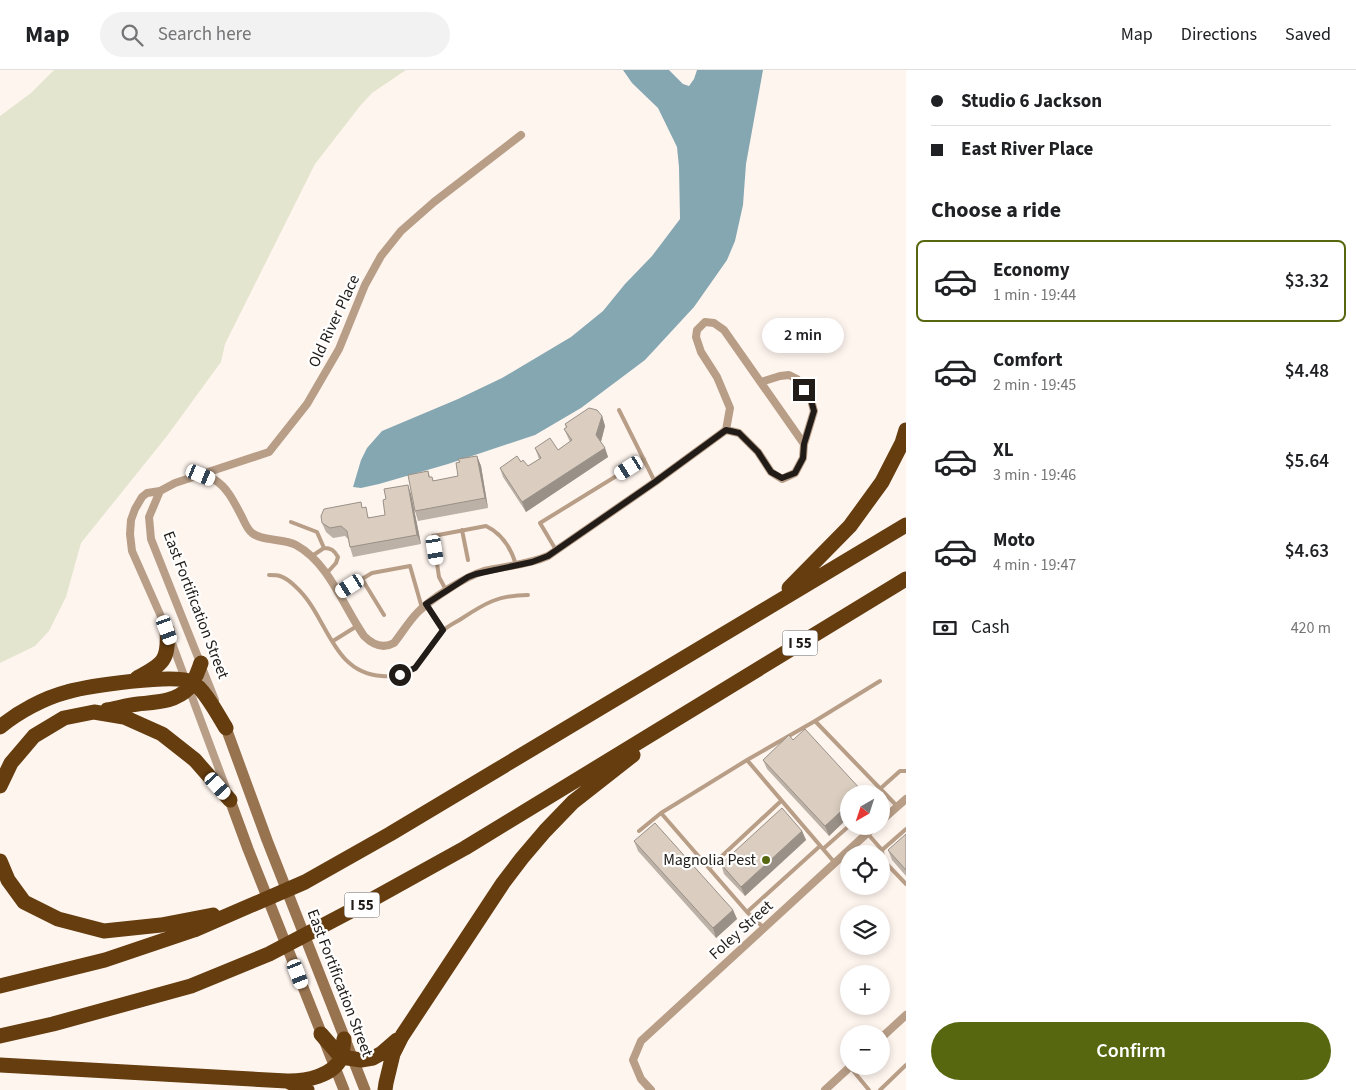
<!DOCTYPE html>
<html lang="en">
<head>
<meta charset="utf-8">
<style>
	:root { --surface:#fff; --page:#f2f2f2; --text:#202124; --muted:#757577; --line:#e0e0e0; --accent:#566710 }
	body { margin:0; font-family:"Source Sans 3",sans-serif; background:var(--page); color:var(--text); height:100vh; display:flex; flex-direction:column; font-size:19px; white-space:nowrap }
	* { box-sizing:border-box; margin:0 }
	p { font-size:16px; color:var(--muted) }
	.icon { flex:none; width:28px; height:28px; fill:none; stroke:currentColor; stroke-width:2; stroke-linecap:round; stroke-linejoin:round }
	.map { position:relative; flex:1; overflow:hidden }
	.panel { display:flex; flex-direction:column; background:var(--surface); width:450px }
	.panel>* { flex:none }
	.guide { display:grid; align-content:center; height:110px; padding:0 25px; background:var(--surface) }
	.needle { width:32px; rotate:219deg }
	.controls { position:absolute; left:840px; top:715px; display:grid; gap:10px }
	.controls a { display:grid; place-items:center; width:50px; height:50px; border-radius:50%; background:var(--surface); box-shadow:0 2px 8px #0003; font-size:25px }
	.end { position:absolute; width:22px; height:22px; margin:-11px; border:6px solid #211c18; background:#fff; box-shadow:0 0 0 2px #fff }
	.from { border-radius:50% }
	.bubble { position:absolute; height:35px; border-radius:18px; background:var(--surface); box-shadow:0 2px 8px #0003; font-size:16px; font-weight:600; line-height:35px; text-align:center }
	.car { position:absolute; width:15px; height:30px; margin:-15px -8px; border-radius:6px; box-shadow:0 0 4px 1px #0007; background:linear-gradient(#fff 24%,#345 0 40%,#fff 0 76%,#345 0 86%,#fff 0) }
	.guide b { display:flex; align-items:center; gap:18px; height:48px; font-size:19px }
	.guide b+b { border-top:1px solid var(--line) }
	.guide i { width:12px; height:12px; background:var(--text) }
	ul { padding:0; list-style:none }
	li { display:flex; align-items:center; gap:15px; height:82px; margin:0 10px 8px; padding:0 15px; border:2px solid transparent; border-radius:8px }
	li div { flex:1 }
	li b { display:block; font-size:19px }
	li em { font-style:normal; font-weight:600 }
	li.selected { border-color:var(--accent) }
	li>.icon { width:45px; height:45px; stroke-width:1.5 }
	h2 { padding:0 25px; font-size:22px; line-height:60px }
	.pay { display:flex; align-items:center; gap:12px; height:55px; padding:0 25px; font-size:19px }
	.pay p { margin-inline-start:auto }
	.primary-button { display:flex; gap:10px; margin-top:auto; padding:10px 25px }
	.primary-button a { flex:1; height:58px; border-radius:30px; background:var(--accent); color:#fff; font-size:20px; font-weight:600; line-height:58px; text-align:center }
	header { display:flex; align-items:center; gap:30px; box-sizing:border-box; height:70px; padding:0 25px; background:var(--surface); border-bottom:1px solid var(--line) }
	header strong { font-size:24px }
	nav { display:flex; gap:28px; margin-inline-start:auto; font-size:18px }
	.search { width:350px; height:45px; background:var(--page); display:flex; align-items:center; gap:12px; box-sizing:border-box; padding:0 18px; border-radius:28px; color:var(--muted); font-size:19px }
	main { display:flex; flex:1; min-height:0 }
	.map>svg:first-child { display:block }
</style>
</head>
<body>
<header>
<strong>Map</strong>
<div class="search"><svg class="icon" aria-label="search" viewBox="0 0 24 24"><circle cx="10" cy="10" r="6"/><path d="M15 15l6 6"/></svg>Search here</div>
<nav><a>Map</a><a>Directions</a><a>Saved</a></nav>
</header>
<main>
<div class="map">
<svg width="906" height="1020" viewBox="0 0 906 1020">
	<rect width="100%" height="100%" fill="#fff5ef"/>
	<path fill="#e3e5ce" d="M54,0H406L372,23L360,36L315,94L225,274L221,292L167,366L81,473L66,527L49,561L35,576L0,593V46L31,23Z"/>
	<path fill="#85a7b2" d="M623,0H669L683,14L689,16L694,9L697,0H763L746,94L743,135L735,171L727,190L694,237L645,290L581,338L535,365L448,394L379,414L361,418L353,417L361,390L367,378L382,361L458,329L502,308L571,267L603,241L625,214L652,186L680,149L679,97L677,77L658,38L632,13Z"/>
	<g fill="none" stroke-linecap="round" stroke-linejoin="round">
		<path stroke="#b89e87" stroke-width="4" d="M619,340L655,412
			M291,452L317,462L324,478
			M462,460L468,490
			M556,480L540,453L644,389
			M312,486L324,478C331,478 334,480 338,487L336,493L326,504
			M269,505C272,505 277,505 280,506C286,508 292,513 296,517C328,546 331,603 382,606C420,609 421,583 442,562C447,556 455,553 461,549C485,533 499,525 528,525
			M362,509L384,545
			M446,520L439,507L433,466L486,456C503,464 511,478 516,495
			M338,523L372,503L410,496L422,538
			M427,535L443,560
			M333,571L357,556
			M815,651L880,611
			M747,690L835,793
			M881,718L900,701H906
			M639,761L661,743
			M867,763L882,780L906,759
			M823,779L849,756
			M882,780L883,790L906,814
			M709,798L781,731
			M747,842L820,776
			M764,858L747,842L661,743L747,690L815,651L897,736
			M850,997L869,1020
			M880,1020L906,995"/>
		<path stroke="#b89e87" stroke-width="8" d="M761,312L780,306L789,305L797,309L811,330L814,341L804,374L803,388L795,403L782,409L771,402L758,382L739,363L726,360L730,338L717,307L701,282L696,267L697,260L705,252L714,253L724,260L804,374
			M201,405C205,406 210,408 215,410C228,418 235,434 242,447C245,453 247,459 252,463C264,472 283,468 296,475C329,493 343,536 364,566C373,575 383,579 394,573C402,563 409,551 418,542C431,529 466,506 484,501C505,496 528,495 548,486L655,412L726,360
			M160,421L149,447L151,469L215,630
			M226,718L167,560L132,481L130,464L131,450L135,439L142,427L147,423L160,421L175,413L269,382L307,334L339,279L365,215L381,186L401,161L434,132L521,65
			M881,751L906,729
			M881,968L906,945
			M651,1020L641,1009L633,990L641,971L875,756
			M825,1020L851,996"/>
		<path stroke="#987350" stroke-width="11" d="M226,658L267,770L365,1020
			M230,730L248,779L344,1020"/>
		<path stroke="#653d0f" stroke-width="15" d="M789,518L850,456L882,412L902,373L906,360
			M137,608C163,594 169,591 167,560
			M107,640C118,638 128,635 138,634C157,632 175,632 189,618C195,611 198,601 201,593
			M0,657C18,642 44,628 67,622C88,616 175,603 192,612C204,618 219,647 226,658
			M0,716L11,693L34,666L64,648L94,642L124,647L162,664L195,690L230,730
			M0,791L8,810L24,832L58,849L104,861L161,855L213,845
			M0,916L105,890L194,860L305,812L390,764L906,455
			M321,964L341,987L361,990L373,988L382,983L397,970
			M0,966L53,954L191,916L269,884L364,834L465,778L906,509
			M0,995L287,1011L307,1020
			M289,1011C306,1011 333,1006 341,988C343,982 343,975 344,969
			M385,1020L386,1013L393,984L402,966L503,813L522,788L545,761L573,732L633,685"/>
	</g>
	<path fill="#bcb1a6" d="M602,346L605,356L601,372L605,378L608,387L526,442L503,407L500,398L521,392L528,396L539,389L535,378L558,380L570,372L564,359L566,358L565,354Z
		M477,386L481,396L488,438L418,451L415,441L428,401L430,407L434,411L458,406L459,392L458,389Z
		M411,424L421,474L353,487L350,477L348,469L345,466L333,468L326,462L322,453L363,438L369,448L385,445Z
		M793,670L849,724V747L829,766L767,699L763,690Z
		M802,761L806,770L745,826L724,804L721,794Z
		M906,764V806L892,790L888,780Z
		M634,771L733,840L737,849L716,868L638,781Z"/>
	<path fill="#999087" d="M602,346L605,356L600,375L596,365Z
		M605,378L608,387L526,442L522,432Z
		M477,386L481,396L488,438L485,428Z
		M408,415L411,424L421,474L417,465Z
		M849,734V747L829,766L825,756Z
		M802,761L806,770L745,826L741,817Z
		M733,840L737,849L716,868L713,858Z"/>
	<path fill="#dbcec1" stroke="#999087" d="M589,338L597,340L602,346L596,365L605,378L522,432L500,398L517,386L521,392L523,390L528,396L541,388L535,378L550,368L558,380L572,370L564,359L567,357L565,354Z
		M477,386L485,428L415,441L408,405L428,401L429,407H432L433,411L458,406L456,393L460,392L458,389Z
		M408,415L417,465L350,477L347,461L341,456L330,458L322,453L321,446L324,439L361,432L362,438L366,437L368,448L385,445L383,430L386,429L384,419Z
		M805,659L862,721L860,724H849V734L825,756L763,690L789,665L793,670Z
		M782,738L802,761L741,817L721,794Z
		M655,753L733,840L713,858L634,771Z
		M906,764V800L888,780Z"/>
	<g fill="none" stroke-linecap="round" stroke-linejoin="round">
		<path stroke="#211c18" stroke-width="6" d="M400,605L415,598L443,560L426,534L468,507L476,504L532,492L548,486L655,412L726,360L739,363L758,382L771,402L782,408L795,403L803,388L804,374L814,341L811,330L804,320"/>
	</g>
	<circle fill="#566710" stroke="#fff" stroke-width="2" cx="766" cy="790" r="5"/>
	<g text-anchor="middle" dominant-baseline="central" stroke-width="4.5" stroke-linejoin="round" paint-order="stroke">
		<g fill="#fff" stroke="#64605d" stroke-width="1">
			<rect x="782.5" y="560.5" width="35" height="25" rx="4"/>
			<rect x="344.5" y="822.5" width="35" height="25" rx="4"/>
		</g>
		<g font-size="15" font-weight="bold" fill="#211c18">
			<text x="800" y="573">I 55</text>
			<text x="362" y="835">I 55</text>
		</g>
		<g font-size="16" fill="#211c18" stroke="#fff">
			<text transform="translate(334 251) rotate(-65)">Old River Place</text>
			<text transform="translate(196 535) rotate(69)">East Fortification Street</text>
			<text transform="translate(741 860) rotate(-42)">Foley Street</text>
			<text transform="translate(340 913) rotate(69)">East Fortification Street</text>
		</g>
		<g font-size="16" fill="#211c18" stroke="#fff" text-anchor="end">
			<text x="756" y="790">Magnolia Pest</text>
		</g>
	</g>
</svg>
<div class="controls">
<a><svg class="needle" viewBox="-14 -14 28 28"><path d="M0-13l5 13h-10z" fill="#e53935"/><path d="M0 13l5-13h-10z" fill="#757577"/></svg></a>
<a><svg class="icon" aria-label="locate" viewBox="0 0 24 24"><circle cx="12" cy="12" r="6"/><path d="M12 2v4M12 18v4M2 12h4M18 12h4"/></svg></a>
<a><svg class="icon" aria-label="layers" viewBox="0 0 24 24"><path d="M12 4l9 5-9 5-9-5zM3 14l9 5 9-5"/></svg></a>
<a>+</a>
<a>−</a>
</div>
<i class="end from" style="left:400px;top:605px"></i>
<i class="end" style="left:804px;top:320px"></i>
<div class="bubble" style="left:762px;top:248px;width:82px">2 min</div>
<i class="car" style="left:629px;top:398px;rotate:238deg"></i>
<i class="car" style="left:201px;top:405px;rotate:112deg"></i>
<i class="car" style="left:435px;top:480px;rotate:171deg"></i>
<i class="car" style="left:350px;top:516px;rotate:238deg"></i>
<i class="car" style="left:167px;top:560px;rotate:160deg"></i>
<i class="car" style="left:218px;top:716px;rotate:138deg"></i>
<i class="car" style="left:298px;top:904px;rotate:159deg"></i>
</div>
<section class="panel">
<div class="guide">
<b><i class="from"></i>Studio 6 Jackson</b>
<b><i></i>East River Place</b>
</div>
<h2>Choose a ride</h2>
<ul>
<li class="selected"><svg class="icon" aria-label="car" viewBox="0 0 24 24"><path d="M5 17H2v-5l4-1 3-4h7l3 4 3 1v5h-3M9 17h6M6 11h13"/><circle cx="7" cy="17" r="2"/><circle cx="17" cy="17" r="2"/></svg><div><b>Economy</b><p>1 min · 19:44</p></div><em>$3.32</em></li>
<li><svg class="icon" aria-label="car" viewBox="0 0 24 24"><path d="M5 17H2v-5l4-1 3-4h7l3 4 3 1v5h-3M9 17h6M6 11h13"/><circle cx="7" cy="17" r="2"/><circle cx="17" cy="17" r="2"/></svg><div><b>Comfort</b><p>2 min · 19:45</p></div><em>$4.48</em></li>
<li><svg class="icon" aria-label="car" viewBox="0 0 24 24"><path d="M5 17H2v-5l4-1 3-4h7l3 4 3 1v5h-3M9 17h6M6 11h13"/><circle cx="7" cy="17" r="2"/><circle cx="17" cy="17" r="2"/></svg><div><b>XL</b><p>3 min · 19:46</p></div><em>$5.64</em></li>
<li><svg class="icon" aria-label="car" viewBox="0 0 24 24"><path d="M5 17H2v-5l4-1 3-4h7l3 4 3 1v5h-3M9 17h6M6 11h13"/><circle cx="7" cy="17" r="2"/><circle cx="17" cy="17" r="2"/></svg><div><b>Moto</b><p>4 min · 19:47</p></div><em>$4.63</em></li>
</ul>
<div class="pay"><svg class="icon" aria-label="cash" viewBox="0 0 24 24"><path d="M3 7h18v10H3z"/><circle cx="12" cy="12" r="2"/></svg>Cash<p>420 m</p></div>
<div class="primary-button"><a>Confirm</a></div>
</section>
</main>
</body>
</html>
